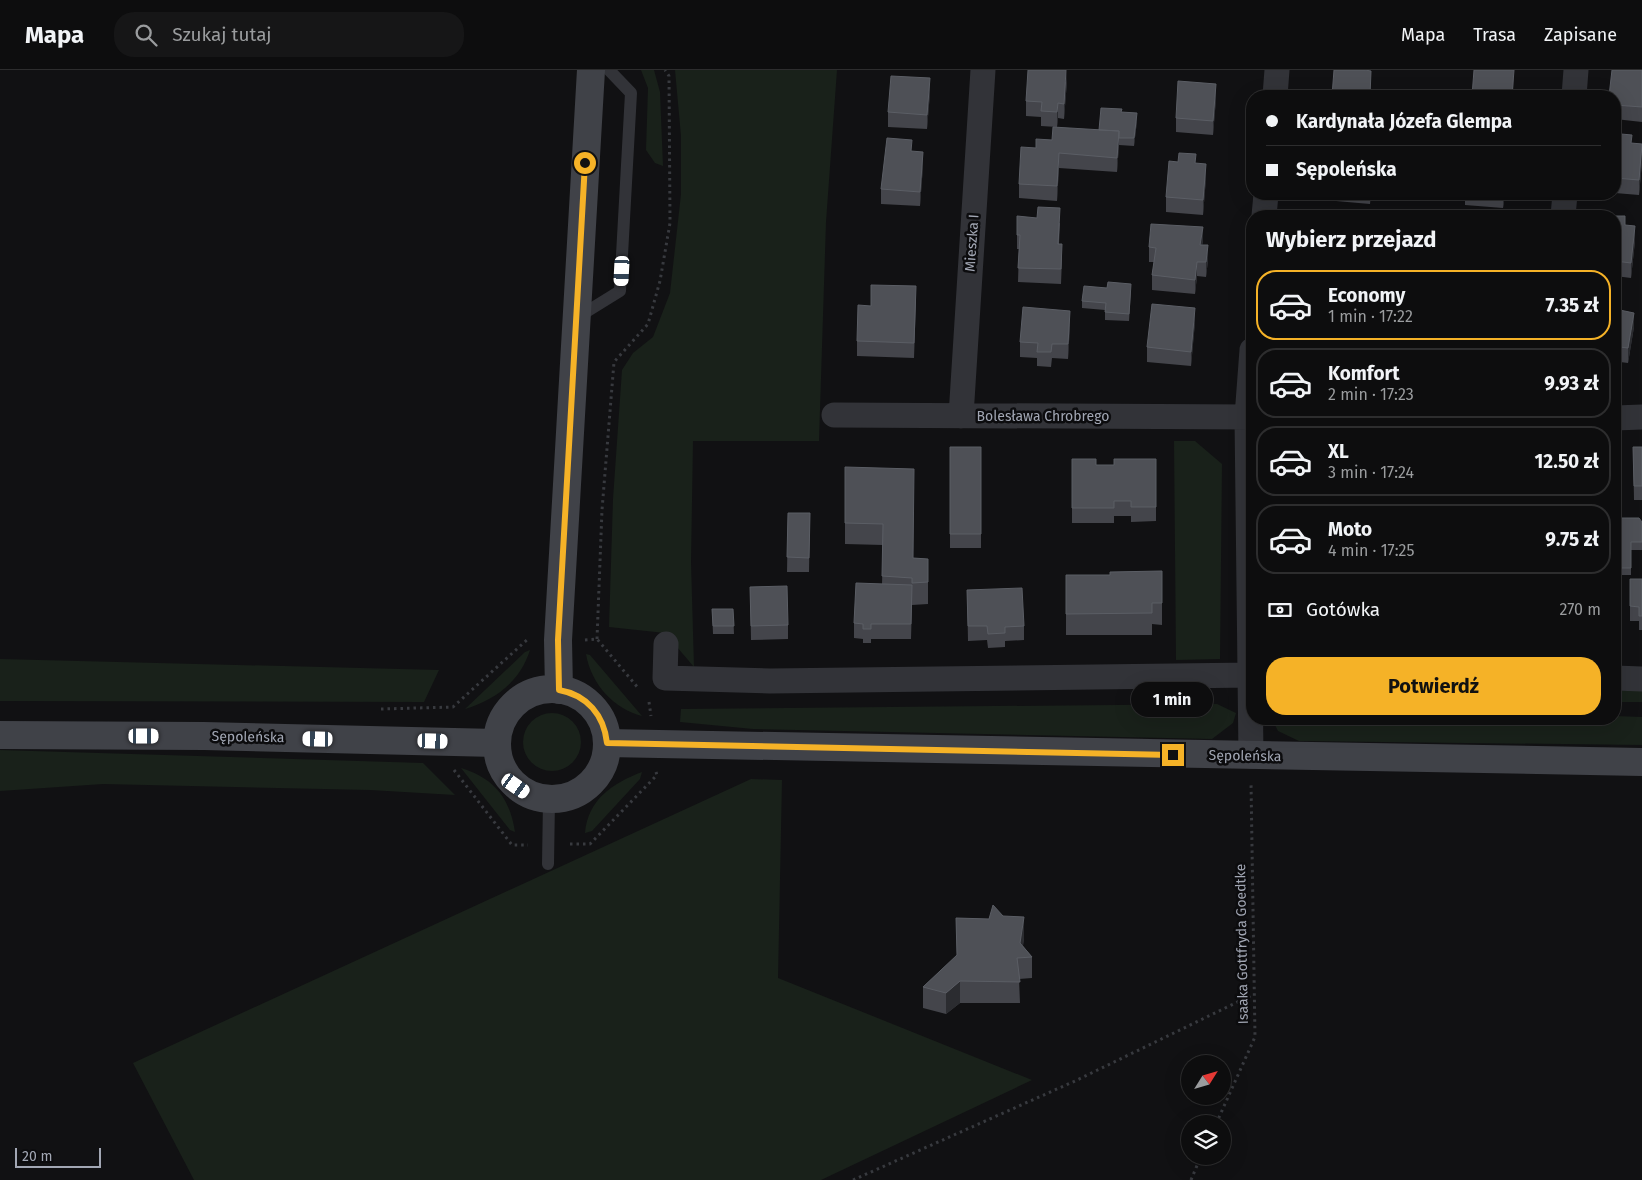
<!DOCTYPE html>
<html lang="pl">
<head>
<meta charset="utf-8">
<style>
	:root { --surface:#0d0d0e; --page:#161617; --text:#f1f3f6; --muted:#9a9c9e; --line:#2d2d2e; --accent:#f5b227 }
	body { margin:0; font-family:"Fira Sans",sans-serif; background:var(--page); color:var(--text); height:100vh; display:flex; flex-direction:column; font-size:19px; white-space:nowrap }
	* { box-sizing:border-box; margin:0 }
	p { font-size:16px; color:var(--muted) }
	.icon { flex:none; width:28px; height:28px; fill:none; stroke:currentColor; stroke-width:2; stroke-linecap:round; stroke-linejoin:round }
	.map { position:relative; flex:1; overflow:hidden }
	.sheet { position:absolute; left:1246px; top:140px; width:375px; height:515px; display:flex; flex-direction:column; background:var(--surface); border-radius:20px; box-shadow:0 5px 20px #0002,0 0 0 1px var(--line) }
	.sheet>* { flex:none }
	.banner { position:absolute; left:1246px; top:20px; width:375px; height:110px; border-radius:20px; box-shadow:0 5px 20px #0002,0 0 0 1px var(--line); display:grid; align-content:center; height:110px; padding:0 20px; background:var(--surface) }
	.needle { width:32px; rotate:53deg }
	.fabs { position:absolute; left:1181px; top:985px; display:grid; gap:10px }
	.fabs a { display:grid; place-items:center; width:50px; height:50px; border-radius:50%; background:var(--surface); box-shadow:0 5px 20px #0002,0 0 0 1px var(--line); font-size:25px }
	.scale { position:absolute; left:15px; bottom:12px; width:86px; box-sizing:border-box; padding-left:5px; border:2px solid #a2a7b4; border-top:0; font-size:14px; line-height:18px; white-space:nowrap; color:#a2a7b4; -webkit-text-stroke:4px #0c0c0e; paint-order:stroke }
	.end { position:absolute; width:22px; height:22px; margin:-11px; border:6px solid #f5b227; background:#111; box-shadow:0 0 0 2px #111 }
	.from { border-radius:50% }
	.bubble { position:absolute; height:35px; border-radius:18px; background:var(--surface); box-shadow:0 5px 20px #0002,0 0 0 1px var(--line); font-size:16px; font-weight:700; line-height:35px; text-align:center }
	.car { position:absolute; width:15px; height:30px; margin:-15px -8px; border-radius:6px; box-shadow:0 0 4px 1px #0007; background:linear-gradient(#fff 24%,#345 0 40%,#fff 0 76%,#345 0 86%,#fff 0) }
	.banner b { display:flex; align-items:center; gap:18px; height:48px; font-size:19px }
	.banner b+b { border-top:1px solid var(--line) }
	.banner i { width:12px; height:12px; background:var(--text) }
	ul { padding:0; list-style:none }
	li { display:flex; align-items:center; gap:15px; height:70px; margin:0 10px 8px; padding:0 10px; border:2px solid var(--line); border-radius:20px }
	li div { flex:1 }
	li b { display:block; font-size:19px }
	li em { font-style:normal; font-weight:700 }
	li.active { border-color:var(--accent) }
	li>.icon { width:45px; height:45px; stroke-width:1.5 }
	h2 { padding:0 20px; font-size:22px; line-height:60px }
	.pay { display:flex; align-items:center; gap:12px; height:55px; padding:0 20px; font-size:19px }
	.pay p { margin-inline-start:auto }
	.button { display:flex; gap:10px; margin-top:auto; padding:10px 20px }
	.button a { flex:1; height:58px; border-radius:20px; background:var(--accent); color:#111; font-size:20px; font-weight:700; line-height:58px; text-align:center }
	header { display:flex; align-items:center; gap:30px; box-sizing:border-box; height:70px; padding:0 25px; background:var(--surface); border-bottom:1px solid var(--line) }
	header strong { font-size:24px }
	nav { display:flex; gap:28px; margin-inline-start:auto; font-size:18px }
	.search { width:350px; height:45px; background:var(--page); display:flex; align-items:center; gap:12px; box-sizing:border-box; padding:0 18px; border-radius:20px; color:var(--muted); font-size:19px }
	.map>svg:first-child { display:block }
</style>
</head>
<body>
<header>
<strong>Mapa</strong>
<div class="search"><svg class="icon" aria-label="search" viewBox="0 0 24 24"><circle cx="10" cy="10" r="6"/><path d="M15 15l6 6"/></svg>Szukaj tutaj</div>
<nav><a>Mapa</a><a>Trasa</a><a>Zapisane</a></nav>
</header>
<div class="map">
<svg width="1642" height="1110" viewBox="0 0 1642 1110">
	<rect width="100%" height="100%" fill="#111113"/>
	<path fill="#19211a" d="M641,0H654L660,22L663,96L655,93L646,80L648,18Z
		M675,0H837L826,152L819,371H693L691,492L694,597L665,563L609,557L613,429L622,300L633,283L653,267L670,223L681,124V66Z
		M1174,371H1195L1222,394L1220,589L1176,590Z
		M530,580C520,612 495,630 465,639L525,582Z
		M586,584L590,585L642,646C614,639 591,614 586,584Z
		M0,589L439,600L424,632L0,631Z
		M1615,620L1642,621V632H1615Z
		M1217,634L1236,643L1233,653L1212,669L753,659L680,652L681,639Z
		M523 672a29 29 0 1 1 58 0a29 29 0 1 1-58 0Z
		M1615,646L1642,647V675L1299,671L1278,661L1272,649H1615Z
		M0,680L423,693L455,725L370,720L103,714L0,721Z
		M461,698C494,708 510,728 515,762L510,760Z
		M642,702L640,709L592,761L585,763C588,729 613,713 642,702Z
		M751,709L782,710L778,908L1032,1010L821,1110H194L133,993Z"/>
	<g fill="none" stroke-linecap="round" stroke-linejoin="round">
		<path stroke="#383a3f" stroke-width="3" stroke-dasharray="2.5 4" stroke-linecap="butt" d="M597,569L602,440L614,292L648,254L660,211L670,153L669,6L665,0
			M585,570L597,569L639,619
			M649,632L651,646
			M381,639L453,637L529,568
			M454,700L512,775H528
			M570,774H590L657,705L656,702
			M1216,1054L1255,967L1251,712
			M853,1110L1075,1011L1254,924
			M1191,1110L1201,1086"/>
		<path stroke="#323338" stroke-width="12" d="M578,247L620,221L631,23L609,0
			M548,794L549,730"/>
		<path stroke="#323338" stroke-width="25" d="M1275,26L1277,0
			M1574,26L1576,0
			M1264,146L1266,124
			M1563,146L1565,124
			M834,345L1252,347
			M961,346L983,0
			M1615,348L1642,347
			M666,574L665,608L770,611L1252,605
			M1615,608L1642,609
			M1251,686L1247,347L1252,280"/>
		<path stroke="#404248" stroke-width="28" d="M497 674a55 55 0 1 1 110 0a55 55 0 1 1-110 0Z
			M559,620L558,570L591,0
			M0,665L204,666L496,673
			M607,673L1642,692"/>
	</g>
	<path fill="#44454b" d="M1642,0V52L1615,49V26Z
		M1067,11L1064,49L1058,48L1057,57L1041,56V47L1026,46V31Z
		M930,23L927,59L888,57V42Z
		M1216,29L1213,65L1176,62V48Z
		M1121,42L1137,51L1134,76L1119,75L1117,102L1059,98L1057,131L1019,128V114L1036,78L1052,70L1099,60Z
		M1615,72L1642,74V92L1639,125L1615,123Z
		M912,81L923,96L920,136L881,134V119Z
		M1196,93L1206,108L1203,145L1166,142V127Z
		M1336,124H1371L1370,134L1336,131Z
		M1465,124H1505L1503,138L1465,135Z
		M1615,152L1625,155L1635,171L1631,208L1615,206Z
		M1060,153L1059,174L1062,189L1061,214L1018,212L1019,179H1017V165Z
		M1203,171L1202,175L1208,190L1206,207L1197,206L1195,224L1152,220V205L1154,192H1149V177Z
		M1131,221L1129,251L1105,250V240L1082,238V231Z
		M916,231L914,288L857,286V271L871,236Z
		M1615,239L1634,257L1628,293L1620,292L1619,300L1615,299Z
		M1195,252L1191,296L1147,292V277Z
		M1070,255L1068,289L1052,288L1051,297L1037,296V288L1020,287V272Z
		M950,377H981V478H950Z
		M1633,377H1642V430H1634Z
		M1072,389L1096,395H1114L1156,389V451L1131,452V446H1114V453H1072Z
		M845,397L913,488L928,489V534L912,535V533L911,569H871V573H863V569L854,568V553L882,514L883,475L845,474Z
		M788,443H810L809,502H787Z
		M1615,448L1642,452V480H1631V505H1615Z
		M1162,501V555L1152,554V565H1066V505H1110Z
		M1630,509H1642V560H1639V551H1630Z
		M750,517L788,555V569L751,570Z
		M967,520L1024,556V570L1005,571V577L988,578L987,570L968,571Z
		M712,539H733L734,564H713Z
		M1003,846L1024,868L1023,876L1032,887V908L1019,909L1020,933H960L946,944L923,938V917L957,886L956,848L989,849Z"/>
	<path fill="#2b2c30" d="M1067,0V11L1064,49V34Z
		M1514,0L1513,26H1512Z
		M930,8V23L927,59V45Z
		M1216,14V29L1213,65V51Z
		M1058,33V48L1057,57V42Z
		M1137,43V51L1134,76V68Z
		M1119,61V76L1117,102V88Z
		M1642,77V92L1639,125V110Z
		M923,82V96L920,136V122Z
		M1059,83V98L1057,131V116Z
		M1206,94V108L1203,145V130Z
		M1503,124H1505L1503,138Z
		M1635,156V171L1631,208V193Z
		M1203,157V171L1200,189V175Z
		M1208,175V190L1206,207V192Z
		M1197,192V206L1195,224V210Z
		M1195,238V252L1191,296V282Z
		M1070,241V255L1068,289V274Z
		M1634,243V257L1628,293V278Z
		M1620,277V292L1619,300V285Z
		M1024,847V868L1021,887L1020,873Z
		M960,911V933L946,944V923Z"/>
	<path fill="#4e5056" stroke="#5b5e65" d="M1028,0H1066L1064,34L1058,33L1057,42L1041,41L1042,32L1026,31Z
		M1334,0H1365L1371,1L1370,26H1332Z
		M1474,0H1514L1512,26H1514H1472Z
		M1612,0H1642V37L1615,35V26H1609Z
		M891,6L930,8L927,45L888,42Z
		M1178,11L1216,14L1213,51L1176,48Z
		M1101,38L1122,39L1121,42L1137,43L1134,68H1119V61L1099,60Z
		M1053,57L1119,61L1117,88L1059,83L1057,116L1019,114L1021,77L1036,78V69L1052,70Z
		M1621,64L1632,65L1631,73L1642,74L1639,110L1615,108V72H1621Z
		M887,68L912,70L911,81L923,82L920,122L881,119Z
		M1179,83L1196,84L1195,93L1206,94L1203,130L1166,127L1169,91L1178,92Z
		M1038,137L1060,138L1058,174H1062L1061,199L1018,198L1020,165H1017V146L1037,148Z
		M1616,146H1625V155L1635,156L1631,193L1615,191V152Z
		M1151,154L1203,157L1200,175H1208L1206,192H1197L1195,210L1152,205L1156,178L1149,177Z
		M1108,212L1131,214L1129,244L1105,242L1106,233L1082,231L1084,216L1107,218Z
		M871,215L916,216L914,273L857,271L858,235L871,236Z
		M1152,234L1195,238L1191,282L1147,277Z
		M1023,237L1070,241L1068,274H1052L1051,282H1037L1038,273L1020,272Z
		M1615,239L1634,243L1628,278L1620,277L1619,285L1615,284Z
		M950,377H981V464H950Z
		M1633,377H1642V416H1634Z
		M1072,389H1096V395H1114V389H1156V437H1131V431H1114V438H1072Z
		M845,397L914,399L913,488L928,489V512L912,513V508L882,506L883,454L845,453Z
		M788,443H810L809,488L787,487Z
		M1615,448H1639L1642,452V472H1631V498H1615Z
		M1162,501V533H1152V543L1066,544V505H1110V502Z
		M1630,509H1642V546H1639V537L1630,536Z
		M856,513L912,515L911,554H871V559H863V554L854,553Z
		M787,516L788,555L751,556L750,517Z
		M1022,518L1024,556L1005,557V563L988,564L987,556H968L967,520Z
		M712,539H733L734,556H713Z
		M993,835L1003,846L1024,847L1020,873L1032,887L1017,888L1020,912L960,911L946,923L923,917L957,885L956,848L989,849Z"/>
	<g fill="none" stroke-linecap="round" stroke-linejoin="round">
		<path stroke="#f5b227" stroke-width="6" d="M585,93L558,570L559,620C587,625 604,645 607,673L1173,685"/>
	</g>
	<g text-anchor="middle" dominant-baseline="central" stroke-width="5" stroke-linejoin="round" paint-order="stroke">
		<g font-size="14" fill="#a2a7b4" stroke="#0c0c0e">
			<text transform="translate(972 173) rotate(-86)">Mieszka I</text>
			<text x="1043" y="346">Bolesława Chrobrego</text>
			<text transform="translate(248 667) rotate(1)">Sępoleńska</text>
			<text transform="translate(1245 686) rotate(1)">Sępoleńska</text>
			<text transform="translate(1242 874) rotate(-91)">Isaaka Gottfryda Goedtke</text>
		</g>
	</g>
</svg>
<div class="fabs">
<a><svg class="needle" viewBox="-14 -14 28 28"><path d="M0-13l5 13h-10z" fill="#e53935"/><path d="M0 13l5-13h-10z" fill="#9a9c9e"/></svg></a>
<a><svg class="icon" aria-label="layers" viewBox="0 0 24 24"><path d="M12 4l9 5-9 5-9-5zM3 14l9 5 9-5"/></svg></a>
</div>
<div class="scale">20 m</div>
<i class="end from" style="left:585px;top:93px"></i>
<i class="end" style="left:1173px;top:685px"></i>
<div class="bubble" style="left:1131px;top:612px;width:82px">1 min</div>
<i class="car" style="left:622px;top:201px;rotate:183deg"></i>
<i class="car" style="left:144px;top:666px;rotate:90deg"></i>
<i class="car" style="left:318px;top:669px;rotate:271deg"></i>
<i class="car" style="left:433px;top:671px;rotate:92deg"></i>
<i class="car" style="left:516px;top:716px;rotate:125deg"></i>
<div class="banner">
<b><i class="from"></i>Kardynała Józefa Glempa</b>
<b><i></i>Sępoleńska</b>
</div>
<section class="sheet">
<h2>Wybierz przejazd</h2>
<ul>
<li class="active"><svg class="icon" aria-label="car" viewBox="0 0 24 24"><path d="M5 17H2v-5l4-1 3-4h7l3 4 3 1v5h-3M9 17h6M6 11h13"/><circle cx="7" cy="17" r="2"/><circle cx="17" cy="17" r="2"/></svg><div><b>Economy</b><p>1 min · 17:22</p></div><em>7.35 zł</em></li>
<li><svg class="icon" aria-label="car" viewBox="0 0 24 24"><path d="M5 17H2v-5l4-1 3-4h7l3 4 3 1v5h-3M9 17h6M6 11h13"/><circle cx="7" cy="17" r="2"/><circle cx="17" cy="17" r="2"/></svg><div><b>Komfort</b><p>2 min · 17:23</p></div><em>9.93 zł</em></li>
<li><svg class="icon" aria-label="car" viewBox="0 0 24 24"><path d="M5 17H2v-5l4-1 3-4h7l3 4 3 1v5h-3M9 17h6M6 11h13"/><circle cx="7" cy="17" r="2"/><circle cx="17" cy="17" r="2"/></svg><div><b>XL</b><p>3 min · 17:24</p></div><em>12.50 zł</em></li>
<li><svg class="icon" aria-label="car" viewBox="0 0 24 24"><path d="M5 17H2v-5l4-1 3-4h7l3 4 3 1v5h-3M9 17h6M6 11h13"/><circle cx="7" cy="17" r="2"/><circle cx="17" cy="17" r="2"/></svg><div><b>Moto</b><p>4 min · 17:25</p></div><em>9.75 zł</em></li>
</ul>
<div class="pay"><svg class="icon" aria-label="cash" viewBox="0 0 24 24"><path d="M3 7h18v10H3z"/><circle cx="12" cy="12" r="2"/></svg>Gotówka<p>270 m</p></div>
<div class="button"><a>Potwierdź</a></div>
</section>
</div>
</body>
</html>
